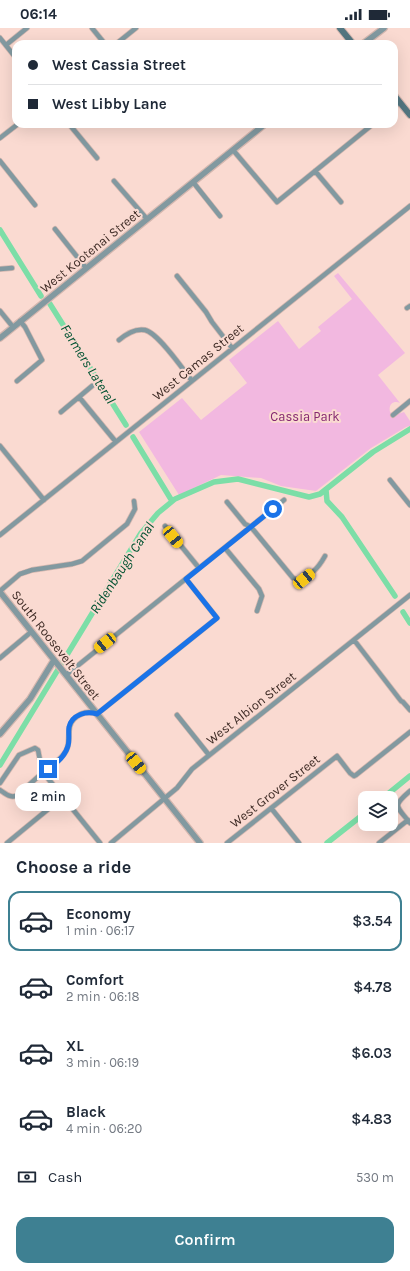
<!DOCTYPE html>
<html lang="en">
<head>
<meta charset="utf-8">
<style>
	:root { --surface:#fff; --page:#f6f6f7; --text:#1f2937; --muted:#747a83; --line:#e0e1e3; --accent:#3e8092 }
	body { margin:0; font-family:Karla,sans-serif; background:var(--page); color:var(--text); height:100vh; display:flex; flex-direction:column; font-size:15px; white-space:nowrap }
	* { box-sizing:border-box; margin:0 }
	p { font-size:13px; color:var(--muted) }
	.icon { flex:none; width:22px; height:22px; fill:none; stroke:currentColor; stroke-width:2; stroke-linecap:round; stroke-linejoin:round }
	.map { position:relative; height:815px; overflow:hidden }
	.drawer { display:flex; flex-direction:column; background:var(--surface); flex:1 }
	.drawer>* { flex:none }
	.guide { position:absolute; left:12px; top:12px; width:386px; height:88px; border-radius:12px; box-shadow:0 4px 16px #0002; display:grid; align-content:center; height:88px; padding:0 16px; background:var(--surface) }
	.fabs { position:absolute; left:358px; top:763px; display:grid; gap:8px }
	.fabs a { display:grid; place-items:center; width:40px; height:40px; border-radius:8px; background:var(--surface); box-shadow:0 4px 16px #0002; font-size:20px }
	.end { position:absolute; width:18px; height:18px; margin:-9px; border:5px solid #1a73e8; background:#fff; box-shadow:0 0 0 2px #fff }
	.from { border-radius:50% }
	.bubble { position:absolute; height:28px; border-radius:12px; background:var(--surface); box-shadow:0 4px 16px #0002; font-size:13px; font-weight:600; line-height:28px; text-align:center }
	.car { position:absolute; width:12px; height:24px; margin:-12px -6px; border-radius:5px; box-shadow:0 0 3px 1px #0007; background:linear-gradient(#f5c518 24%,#345 0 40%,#f5c518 0 76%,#345 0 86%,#f5c518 0) }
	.guide b { display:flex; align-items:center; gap:14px; height:38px; font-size:15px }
	.guide b+b { border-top:1px solid var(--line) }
	.guide i { width:10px; height:10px; background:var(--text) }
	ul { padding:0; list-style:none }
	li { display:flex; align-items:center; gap:12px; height:60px; margin:0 8px 6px; padding:0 8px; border:2px solid transparent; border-radius:12px }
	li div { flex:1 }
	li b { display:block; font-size:15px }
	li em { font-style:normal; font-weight:600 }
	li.active { border-color:var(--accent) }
	li>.icon { width:36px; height:36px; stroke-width:1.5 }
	h2 { padding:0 16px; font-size:18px; line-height:48px }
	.pay { display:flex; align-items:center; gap:10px; height:44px; padding:0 16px; font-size:15px }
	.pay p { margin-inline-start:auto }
	.action { display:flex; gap:8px; margin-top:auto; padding:8px 16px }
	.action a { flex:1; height:46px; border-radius:12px; background:var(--accent); color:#fff; font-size:16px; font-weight:600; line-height:46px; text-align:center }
	.status { display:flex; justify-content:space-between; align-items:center; height:28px; padding:0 20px; background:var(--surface); direction:ltr }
	.status svg { height:11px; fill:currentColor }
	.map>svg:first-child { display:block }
</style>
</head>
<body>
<div class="status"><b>06:14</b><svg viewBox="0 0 49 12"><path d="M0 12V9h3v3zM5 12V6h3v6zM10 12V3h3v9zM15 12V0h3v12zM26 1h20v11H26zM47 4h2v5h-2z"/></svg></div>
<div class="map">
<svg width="410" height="815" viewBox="0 0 410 815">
	<rect width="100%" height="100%" fill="#fadad1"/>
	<path fill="#f2b8e0" d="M338,245L405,325L378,347L400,375C394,372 388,376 390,384L395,387L404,384L410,393V398L406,399L371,420L316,463L281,458L261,450L221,447L179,467L139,404L182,370L201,392L247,355L229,332L278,293L299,321L321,303L318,299L352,271L334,248Z"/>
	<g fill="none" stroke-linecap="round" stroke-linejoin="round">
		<path stroke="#7cdea7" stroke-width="5.5" d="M0,202L41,268
			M50,276L126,397
			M133,409L172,473
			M326,462L327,473L342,489L395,568
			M403,584L410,595
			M0,737L141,505L158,485L175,471L214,454L238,451L309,469L320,466L373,424L410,401
			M383,770L410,748
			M327,815L365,785"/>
		<g stroke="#d4b7af" stroke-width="6">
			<path id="minor" d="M92,0L105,16
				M0,10L16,30
				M116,16L136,0
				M6,17L27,0
				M394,79L400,74
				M69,96L97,130
				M0,110L18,96
				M233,122L277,174L373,96
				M0,133L35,177
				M315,143L341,174
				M114,153L147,191
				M193,154L220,188
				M55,201L86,240
				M0,241L12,240
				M177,248L206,284L212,294L232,320
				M407,280L410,278
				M0,283L13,299
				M119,312C126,306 135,300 145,302C158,305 183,341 192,353
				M17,353L42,332L25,299L20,293
				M79,369L116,414
				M61,384L92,358
				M393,387L410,373
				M0,418L44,472
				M390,452L410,477
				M227,474L245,496L251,499L293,550L298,552C310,549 319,539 325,528
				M165,498L199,540
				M0,507L410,178
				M225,520L259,561L262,568L257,583
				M0,563L20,546L32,542L72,536L82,533L127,496L135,481L134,473
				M354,612L401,673L403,674L410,682
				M0,630L31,604
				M66,647L284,472
				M177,687L209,727
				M46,748L100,815
				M0,755L19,727L35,720L38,722C40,730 39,738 48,741
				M0,762C6,766 11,771 18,767C27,759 36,750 46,742C53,736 61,732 66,723C72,712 65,700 74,691C81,684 89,683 97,686L217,590L186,551
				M410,763C391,779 397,778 410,795
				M271,780L299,815
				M7,815L63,769
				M111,815L177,760L192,741L410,567
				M227,815L337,728L350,745L354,748L356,747L410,704
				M379,815L408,792"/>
		</g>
		<g stroke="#d4b7af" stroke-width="8">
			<path id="tertiary" d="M363,16L384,0
				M0,310L265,96
				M0,564L200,815
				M0,706L30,671L54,632"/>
		</g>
		<g stroke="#d4b7af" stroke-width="8">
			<path id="secondary" d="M340,0L353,16
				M394,67L410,87"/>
		</g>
		<use href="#minor" stroke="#8299a0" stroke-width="4.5"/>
		<use href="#tertiary" stroke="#8299a0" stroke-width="5.5"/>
		<use href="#secondary" stroke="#537680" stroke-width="6"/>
	</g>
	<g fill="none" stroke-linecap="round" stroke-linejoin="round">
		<path stroke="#1a73e8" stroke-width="5" d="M48,741C56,736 65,728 68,718C70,712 68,705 69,699C72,686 87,683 97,686L217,590L186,551L273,481"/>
	</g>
	<g text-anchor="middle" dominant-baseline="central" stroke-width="4" stroke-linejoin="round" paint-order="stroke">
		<g font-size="13" fill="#3e2b25" stroke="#fadad1">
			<text transform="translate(90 223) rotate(-39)">West Kootenai Street</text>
			<text transform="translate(198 334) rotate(-39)">West Camas Street</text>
			<text transform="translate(56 617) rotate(52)">South Roosevelt Street</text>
			<text transform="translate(251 680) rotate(-38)">West Albion Street</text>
			<text transform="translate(275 763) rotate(-38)">West Grover Street</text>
		</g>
		<g font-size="13" fill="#852870" stroke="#fadad1">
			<text x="305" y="388">Cassia Park</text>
		</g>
		<g font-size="14" font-style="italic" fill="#005231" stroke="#fadad1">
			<text transform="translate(88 336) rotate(58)">Farmers Lateral</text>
			<text transform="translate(122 540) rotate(-57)">Ridenbaugh Canal</text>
		</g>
	</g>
</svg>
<div class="fabs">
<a><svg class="icon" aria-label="layers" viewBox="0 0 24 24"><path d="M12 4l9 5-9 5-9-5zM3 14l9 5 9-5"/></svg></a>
</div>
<i class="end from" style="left:273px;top:481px"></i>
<i class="end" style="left:48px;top:741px"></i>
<div class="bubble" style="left:15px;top:755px;width:66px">2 min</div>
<i class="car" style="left:173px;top:509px;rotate:141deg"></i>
<i class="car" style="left:304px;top:551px;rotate:51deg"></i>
<i class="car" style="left:105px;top:615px;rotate:231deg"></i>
<i class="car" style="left:136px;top:735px;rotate:141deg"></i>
<div class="guide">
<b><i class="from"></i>West Cassia Street</b>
<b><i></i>West Libby Lane</b>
</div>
</div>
<section class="drawer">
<h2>Choose a ride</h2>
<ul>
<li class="active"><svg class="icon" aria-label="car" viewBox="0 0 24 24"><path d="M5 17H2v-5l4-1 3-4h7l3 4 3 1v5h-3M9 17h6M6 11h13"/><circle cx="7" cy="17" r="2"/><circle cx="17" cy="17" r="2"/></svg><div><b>Economy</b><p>1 min · 06:17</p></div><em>$3.54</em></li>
<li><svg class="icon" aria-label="car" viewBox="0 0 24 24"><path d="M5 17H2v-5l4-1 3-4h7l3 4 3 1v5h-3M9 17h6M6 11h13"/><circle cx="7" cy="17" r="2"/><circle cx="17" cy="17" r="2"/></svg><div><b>Comfort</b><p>2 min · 06:18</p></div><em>$4.78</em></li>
<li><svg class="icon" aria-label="car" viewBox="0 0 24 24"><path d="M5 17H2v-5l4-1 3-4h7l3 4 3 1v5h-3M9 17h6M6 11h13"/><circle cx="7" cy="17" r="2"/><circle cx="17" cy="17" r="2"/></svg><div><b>XL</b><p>3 min · 06:19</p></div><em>$6.03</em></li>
<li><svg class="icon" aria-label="car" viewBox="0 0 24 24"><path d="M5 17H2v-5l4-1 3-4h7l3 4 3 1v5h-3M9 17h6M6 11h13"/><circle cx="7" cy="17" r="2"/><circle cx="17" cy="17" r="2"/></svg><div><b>Black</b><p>4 min · 06:20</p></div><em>$4.83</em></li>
</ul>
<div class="pay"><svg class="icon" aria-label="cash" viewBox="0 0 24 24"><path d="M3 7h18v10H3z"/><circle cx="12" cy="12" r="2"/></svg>Cash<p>530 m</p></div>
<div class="action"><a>Confirm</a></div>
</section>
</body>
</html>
